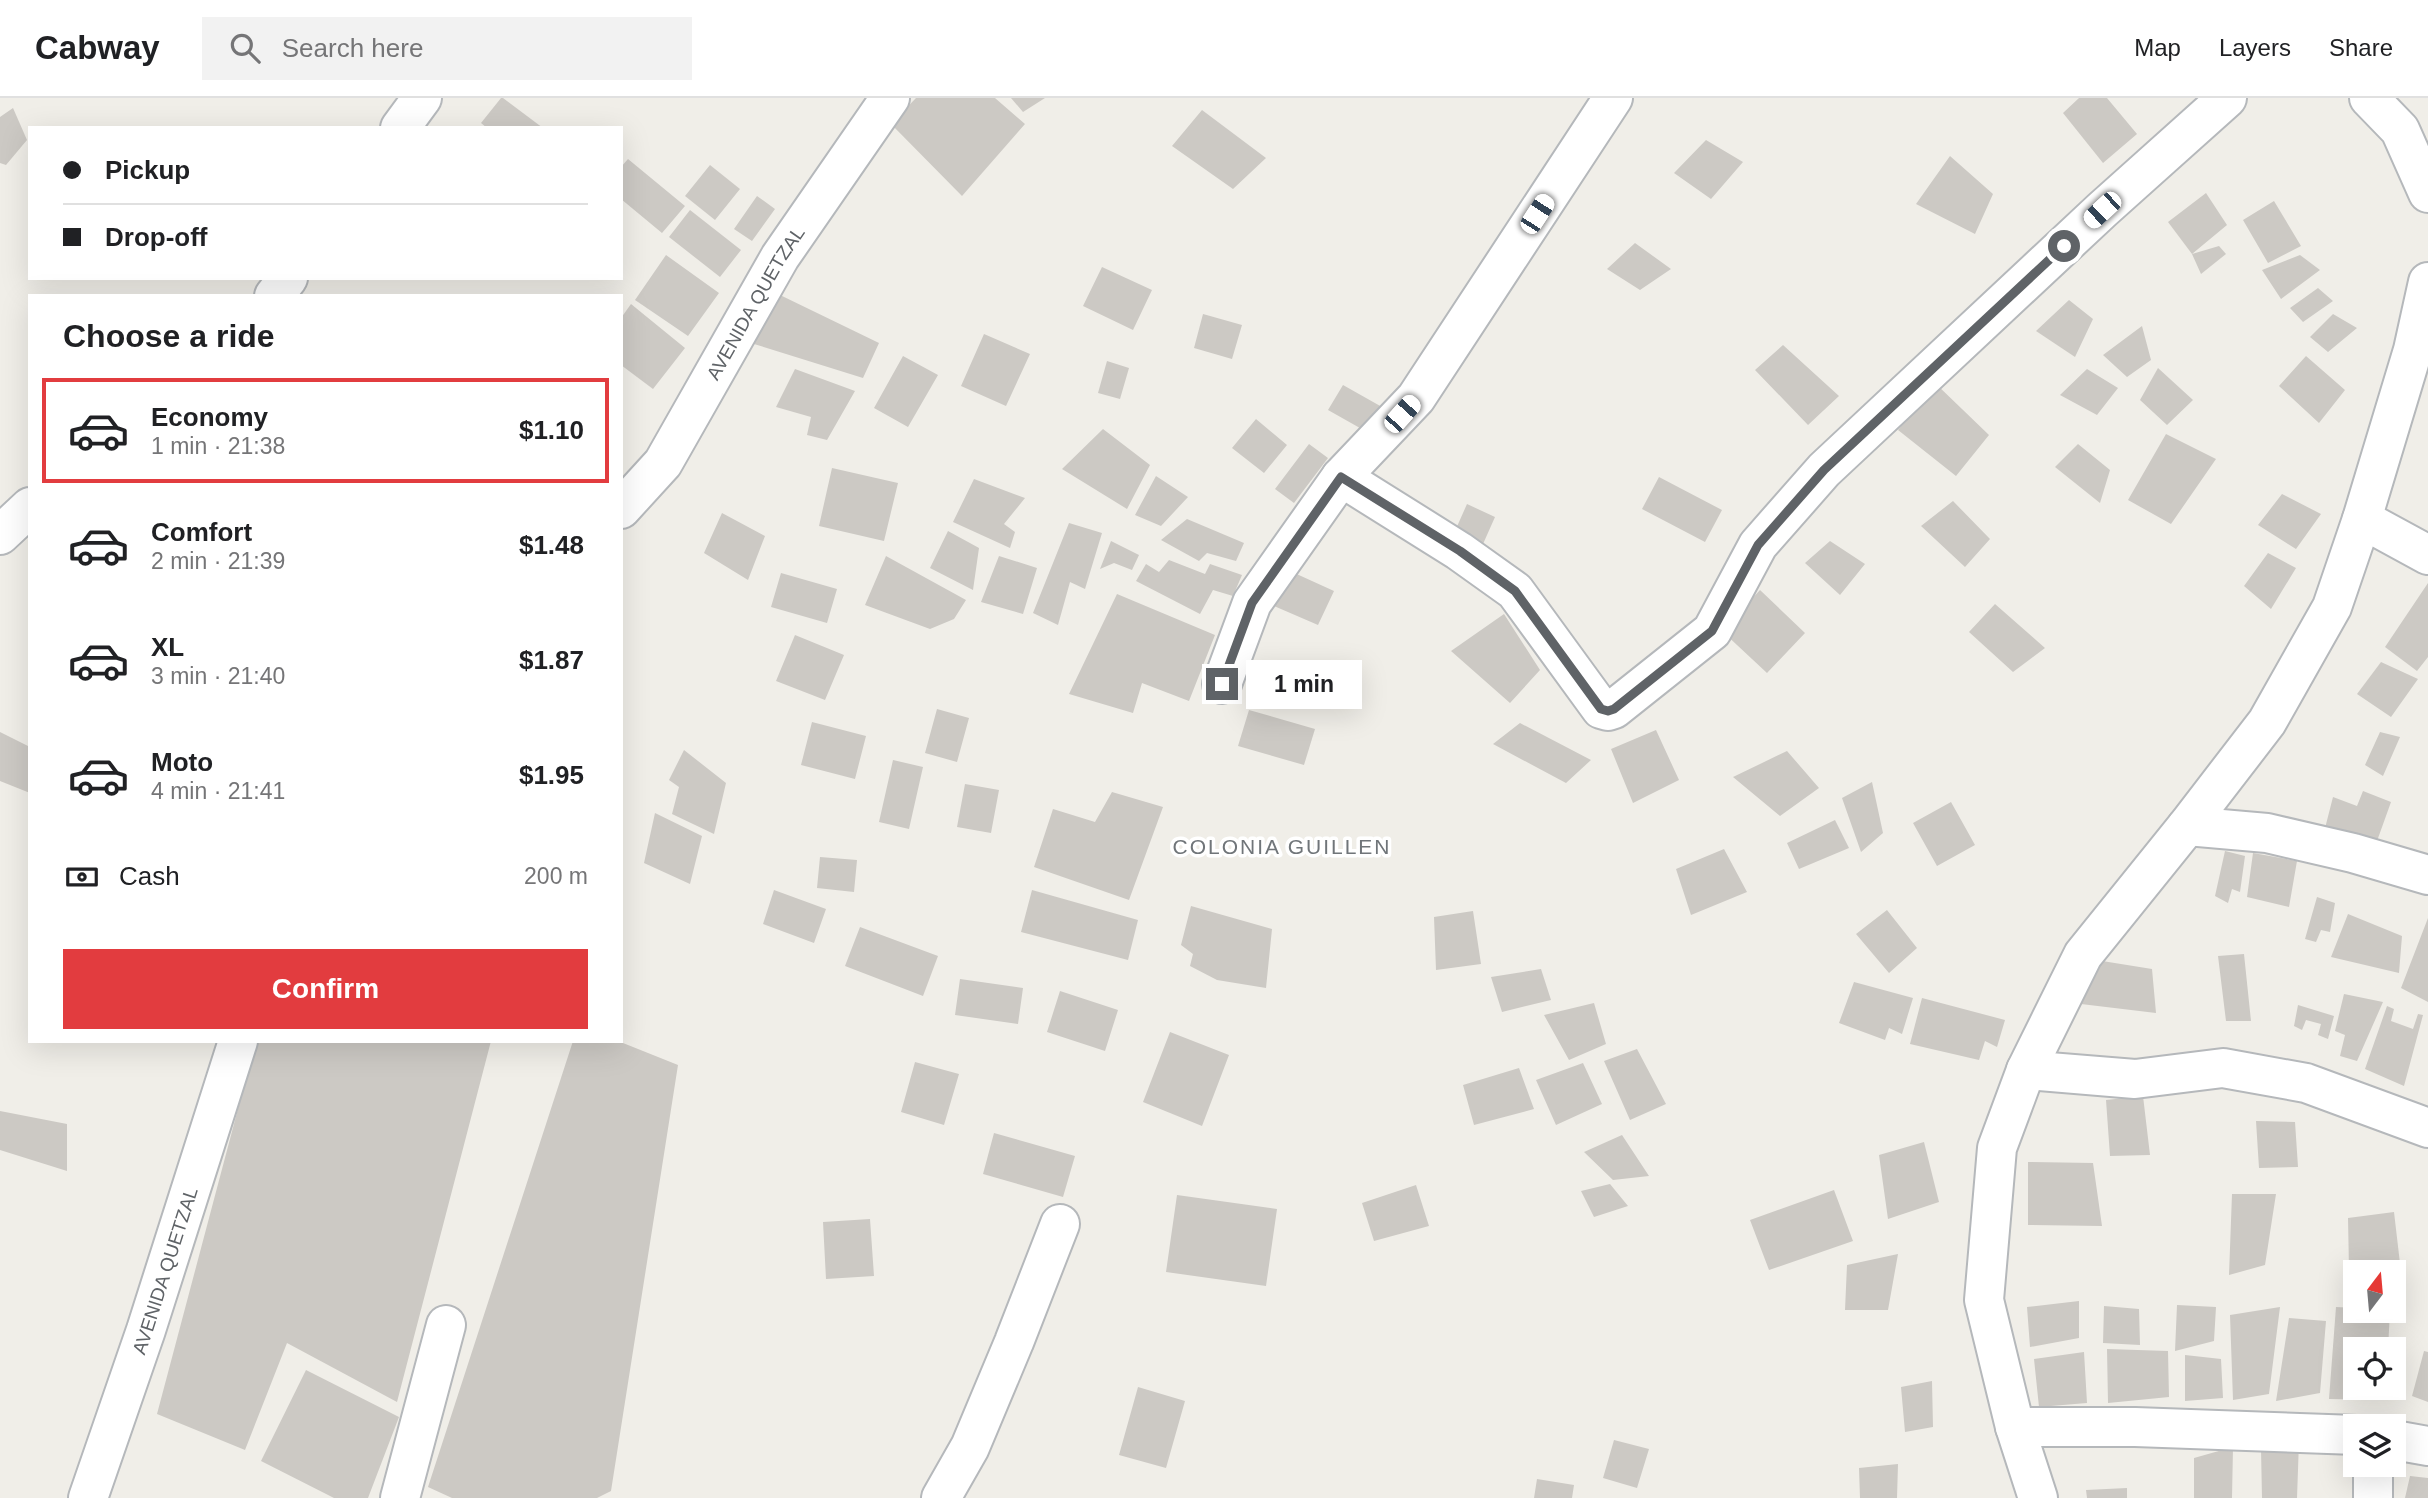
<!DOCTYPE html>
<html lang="en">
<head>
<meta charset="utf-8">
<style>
	:root { --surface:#fff; --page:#f2f2f2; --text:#202124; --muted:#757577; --line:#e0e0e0; --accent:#e23c3f }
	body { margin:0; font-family:Arial,sans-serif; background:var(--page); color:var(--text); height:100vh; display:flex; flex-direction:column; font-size:26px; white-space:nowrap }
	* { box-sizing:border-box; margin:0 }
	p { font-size:23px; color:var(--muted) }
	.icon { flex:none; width:38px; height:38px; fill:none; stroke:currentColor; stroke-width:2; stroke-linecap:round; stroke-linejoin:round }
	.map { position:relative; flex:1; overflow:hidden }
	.drawer { position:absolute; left:28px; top:196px; width:595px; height:749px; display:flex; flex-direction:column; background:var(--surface); border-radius:0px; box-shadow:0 7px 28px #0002 }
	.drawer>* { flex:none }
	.guide { position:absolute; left:28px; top:28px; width:595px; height:154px; border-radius:0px; box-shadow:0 7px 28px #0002; display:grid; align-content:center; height:154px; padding:0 35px; background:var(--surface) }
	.needle { width:46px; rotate:16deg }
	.tools { position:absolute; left:2343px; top:1162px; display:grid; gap:14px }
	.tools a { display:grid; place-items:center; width:63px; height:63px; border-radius:0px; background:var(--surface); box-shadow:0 7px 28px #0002; font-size:35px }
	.end { position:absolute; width:32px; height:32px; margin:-16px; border:9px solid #5f6367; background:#fff; box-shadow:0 0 0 4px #fff }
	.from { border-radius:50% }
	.bubble { position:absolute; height:49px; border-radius:0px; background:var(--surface); box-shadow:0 7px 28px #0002; font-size:23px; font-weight:700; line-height:49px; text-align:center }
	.car { position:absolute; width:21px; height:42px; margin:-21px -10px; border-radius:9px; box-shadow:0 0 5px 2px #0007; background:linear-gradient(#fff 24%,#345 0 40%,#fff 0 76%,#345 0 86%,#fff 0) }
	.guide b { display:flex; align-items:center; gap:24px; height:66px; font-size:26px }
	.guide b+b { border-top:2px solid var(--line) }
	.guide i { width:18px; height:18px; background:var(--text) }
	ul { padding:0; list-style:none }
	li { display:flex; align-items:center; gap:21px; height:105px; margin:0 14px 10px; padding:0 21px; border:4px solid transparent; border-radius:0px }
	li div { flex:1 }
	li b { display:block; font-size:26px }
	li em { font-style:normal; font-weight:700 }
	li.selected { border-color:var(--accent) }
	li>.icon { width:63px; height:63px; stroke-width:1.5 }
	h2 { padding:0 35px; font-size:32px; line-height:84px }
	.pay { display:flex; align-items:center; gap:18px; height:77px; padding:0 35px; font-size:26px }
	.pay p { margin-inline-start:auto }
	.cta { display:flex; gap:14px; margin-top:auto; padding:14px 35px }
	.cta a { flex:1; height:80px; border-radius:0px; background:var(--accent); color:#fff; font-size:28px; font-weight:700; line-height:80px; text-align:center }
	header { display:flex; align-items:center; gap:42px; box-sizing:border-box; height:98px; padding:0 35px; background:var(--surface); border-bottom:2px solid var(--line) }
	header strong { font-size:33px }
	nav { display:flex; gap:38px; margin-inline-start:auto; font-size:24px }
	.search { width:490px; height:63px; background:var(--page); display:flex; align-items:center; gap:18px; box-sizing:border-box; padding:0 24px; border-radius:0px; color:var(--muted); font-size:26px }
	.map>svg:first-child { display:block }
</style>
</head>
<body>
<header>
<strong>Cabway</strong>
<div class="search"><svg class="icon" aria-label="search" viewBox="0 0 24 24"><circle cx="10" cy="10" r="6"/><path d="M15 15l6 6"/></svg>Search here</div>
<nav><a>Map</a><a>Layers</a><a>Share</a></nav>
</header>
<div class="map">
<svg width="2428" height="1400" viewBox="0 0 2428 1400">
	<rect width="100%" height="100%" fill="#f0eee8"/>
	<path fill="#ccc9c4" d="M501,0H503L543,30H487L481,25Z
		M916,0H995L1025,26L962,98L891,26Z
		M1011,0H1045L1023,14Z
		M2079,0H2107L2137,36L2103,65L2063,15Z
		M13,10L27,42L6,67L0,65V19Z
		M1202,12L1266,60L1233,91L1172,48Z
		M1706,42L1743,64L1711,101L1674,75Z
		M1950,58L1993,96L1975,136L1916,106Z
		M628,61L685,108L662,135L621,101V69Z
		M710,67L740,91L715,122L685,98Z
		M2206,95L2227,127L2192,156L2219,148L2226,156L2201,176L2192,156L2168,124Z
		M757,98L775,111L752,143L734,131Z
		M2274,103L2301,148L2268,165L2243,122Z
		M690,112L741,152L720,179L669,139Z
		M1635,145L1671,171L1640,192L1607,171Z
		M666,157L719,195L688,238L635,202Z
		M2300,157L2320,172L2281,201L2262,172Z
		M1102,169L1152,192L1133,232L1083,208Z
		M2318,190L2333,203L2303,224L2290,210Z
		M780,197L879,245L863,280L754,246Z
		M2069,202L2093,221L2075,259L2036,233Z
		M631,206L685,250L653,291L621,267V220Z
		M1203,216L1242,227L1232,261L1194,250Z
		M2333,216L2357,230L2328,254L2310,239Z
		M2142,228L2151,262L2127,279L2103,257Z
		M984,236L1030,256L1006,308L961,288Z
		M1783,247L1839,298L1808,327L1755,272Z
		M903,258L938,277L908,329L874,310Z
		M2306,258L2345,292L2319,325L2279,288Z
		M1107,263L1129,270L1120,301L1098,295Z
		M2158,270L2193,302L2167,327L2140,302Z
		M795,271L855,293L827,342L807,337L811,319L776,309Z
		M2087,271L2118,290L2097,317L2060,297Z
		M1935,285L1989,337L1956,378L1898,332Z
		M1343,287L1382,309L1367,334L1328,312Z
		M1256,321L1287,347L1264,375L1232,350Z
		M1103,331L1150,367L1127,411L1062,371Z
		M2166,336L2216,361L2171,426L2128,402Z
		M1309,346L1328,360L1294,405L1275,391Z
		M2078,346L2110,372L2100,405L2055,369Z
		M832,370L898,385L884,443L819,428Z
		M1156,378L1188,399L1161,428L1135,417Z
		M1659,379L1722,412L1705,444L1642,411Z
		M974,381L1025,400L1004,426L1015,434L1010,450L953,424Z
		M2282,396L2321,416L2296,451L2258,427Z
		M1953,403L1990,441L1965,469L1921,428Z
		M1467,406L1495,419L1479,455L1451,442Z
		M722,415L765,438L748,482L704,455Z
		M1187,421L1244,445L1236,463L1207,455L1199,463L1161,442Z
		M1069,425L1102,435L1085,491L1070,484L1058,527L1033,515Z
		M948,433L979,450L973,492L930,470Z
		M1111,443L1139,457L1132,472L1114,465L1100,471Z
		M1830,443L1865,466L1840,497L1805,465Z
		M2268,455L2296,470L2271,511L2244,488Z
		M886,458L966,502L954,521L930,531L865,507Z
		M999,458L1037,470L1023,516L981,504Z
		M1169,462L1205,476L1210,466L1242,477L1233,498L1213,492L1200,516L1136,483L1146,466L1159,474Z
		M1290,473L1334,493L1318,527L1274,508Z
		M781,475L837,491L827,525L771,509Z
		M2428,485V559L2417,573L2385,549Z
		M1760,492L1805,535L1767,575L1722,533Z
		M1117,496L1215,537L1189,603L1142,585L1133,615L1069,596Z
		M1995,506L2045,550L2013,574L1969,534Z
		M1504,516L1540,572L1510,605L1451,553Z
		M795,537L844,557L825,602L776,583Z
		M2381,564L2418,581L2391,619L2357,596Z
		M937,611L969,620L957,664L925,655Z
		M1249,612L1315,631L1304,667L1238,648Z
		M812,624L866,638L855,681L801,667Z
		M1520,625L1591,662L1566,685L1493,646Z
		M1656,632L1679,682L1633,705L1611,651Z
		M0,634L30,649V695L0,683Z
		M2380,634L2400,639L2383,678L2365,667Z
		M684,652L726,685L714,736L672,716L679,689L669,682Z
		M1787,653L1819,690L1780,718L1733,679Z
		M893,662L923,669L909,731L879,724Z
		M1872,684L1883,735L1861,754L1842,700Z
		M965,686L999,692L991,735L957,729Z
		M2363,693L2391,704L2372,757L2323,738L2333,699L2357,708Z
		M1112,694L1163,709L1129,802L1034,769L1053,711L1095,724Z
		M1951,704L1975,747L1937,768L1913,725Z
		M655,715L702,738L690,786L644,765Z
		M1835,722L1849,750L1799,771L1787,745Z
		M1724,751L1747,794L1691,817L1676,771Z
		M2225,753L2245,758L2240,794L2232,791L2228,805L2215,798Z
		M2253,755L2297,763L2289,809L2247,799Z
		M820,759L857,762L854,794L817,790Z
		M774,792L826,811L814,845L763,826Z
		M1032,792L1138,822L1128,862L1021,834Z
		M2317,799L2335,805L2330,834L2321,832L2316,844L2305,841Z
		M1191,808L1272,831L1266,890L1217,882L1190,868L1193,856L1181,847Z
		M1887,812L1917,850L1889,875L1856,836Z
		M1473,813L1481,866L1436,872L1434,819Z
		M2348,816L2402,838L2399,875L2331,859Z
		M2428,820V904L2401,890Z
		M860,829L938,858L923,898L845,868Z
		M2244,856L2251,923H2226L2218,858Z
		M2096,862L2152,871L2156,915L2081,906Z
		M1541,871L1551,902L1502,914L1491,879Z
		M960,881L1023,890L1018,926L955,917Z
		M1854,884L1913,900L1902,936L1889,930L1885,942L1839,925Z
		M1060,893L1118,912L1105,953L1047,934Z
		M2344,896L2383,904L2357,963L2340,958L2345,937L2335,933Z
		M1922,900L2005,922L1997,949L1985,943L1979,962L1910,946Z
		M1594,905L1606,946L1569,962L1544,917Z
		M2298,907L2334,918L2328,941L2318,937L2321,926L2306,922L2302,932L2294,928Z
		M2387,908L2394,911L2391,923L2413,931L2418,916L2423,917L2404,988L2365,971Z
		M1170,934L1229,957L1202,1028L1143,1004Z
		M256,943H491L397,1304L287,1245L245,1352L157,1316Z
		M573,943H618L678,967L611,1393L597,1400H452L428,1389Z
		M1637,951L1666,1006L1630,1022L1604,963Z
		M915,964L959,976L944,1027L901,1014Z
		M1583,965L1602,1006L1556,1027L1536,982Z
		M1519,970L1534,1011L1474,1027L1463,987Z
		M2143,998L2150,1057L2110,1058L2106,1002Z
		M0,1013L67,1026V1073L0,1052Z
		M2256,1023L2295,1024L2298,1069L2259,1070Z
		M994,1035L1075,1058L1063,1099L983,1076Z
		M1622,1037L1649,1078L1613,1082L1584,1054Z
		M1924,1044L1939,1104L1888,1121L1879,1057Z
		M2028,1064L2093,1065L2102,1128L2028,1127Z
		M1610,1086L1628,1108L1594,1119L1581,1093Z
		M1416,1087L1429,1128L1374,1143L1362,1105Z
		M1834,1092L1853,1143L1769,1172L1750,1122Z
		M2232,1096H2276L2265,1167L2229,1177Z
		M1177,1097L1277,1111L1266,1188L1166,1174Z
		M2394,1114L2401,1174L2349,1172L2348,1120Z
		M870,1121L874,1178L826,1181L823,1124Z
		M1898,1156L1888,1212H1845L1847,1167Z
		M2079,1203V1240L2030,1249L2027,1209Z
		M2177,1207L2216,1209L2214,1243L2175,1253Z
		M2104,1208L2139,1211L2140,1247L2103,1245Z
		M2280,1209L2269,1296L2233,1302L2230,1217Z
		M2336,1209L2356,1210V1213H2390L2388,1251H2356V1290H2387V1302L2329,1301Z
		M2289,1220L2326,1223L2320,1295L2276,1303Z
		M2107,1251L2168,1253L2169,1299L2108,1305Z
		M2424,1253L2428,1254V1304L2412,1298Z
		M2084,1254L2087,1305L2039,1309L2034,1261Z
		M2185,1257L2221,1261L2223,1300L2185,1303Z
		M306,1272L399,1319L368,1400H334L261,1363Z
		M1932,1283L1933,1329L1905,1334L1901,1289Z
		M1138,1289L1185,1303L1166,1370L1119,1357Z
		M1614,1342L1649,1351L1637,1390L1603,1380Z
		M2299,1343L2297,1400H2262L2261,1351Z
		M2233,1349L2232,1400H2194V1360Z
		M1898,1366L1897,1400H1860L1859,1370Z
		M2410,1378L2428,1380V1400H2405Z
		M1537,1381L1574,1387L1572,1400H1534Z
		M2127,1390V1400H2087L2086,1392Z"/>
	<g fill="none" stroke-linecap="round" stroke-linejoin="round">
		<g stroke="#b5b8bb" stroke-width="42">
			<g id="minor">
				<path d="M2369,0L2400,32L2428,95"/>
				<path d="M400,30L422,0"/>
				<path d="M274,198L288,180"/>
				<path d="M1341,379L1459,453L1515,493L1601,611L1608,613L1614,611L1712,533L1758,447L1824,372L2102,112L2227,0"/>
				<path id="s1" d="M621,411L663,365L780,159L890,0"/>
				<path d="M2362,421L2428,457"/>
				<path d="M0,437L30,409"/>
				<path d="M1222,586L1252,505L1341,379L1416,300L1613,0"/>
				<path d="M2187,728L2267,735L2353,755L2428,777"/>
				<path d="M2026,972L2135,981L2223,970L2306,985L2428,1030"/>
				<path d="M2015,1329H2135L2356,1337"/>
				<path d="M2394,1342L2428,1348"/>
				<path d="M2373,1367V1400"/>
				<path id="s2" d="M88,1400L146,1232L238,943"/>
				<path d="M400,1400L446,1227"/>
				<path d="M941,1400L970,1349L1014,1244L1060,1126"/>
				<path d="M2038,1400L2015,1329L1984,1202L1997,1050L2026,972L2083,857L2187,728L2267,624L2332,509L2362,421L2413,252L2428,184"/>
			</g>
		</g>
		<use href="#minor" stroke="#fff" stroke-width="38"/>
	</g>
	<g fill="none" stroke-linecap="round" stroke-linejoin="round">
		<path stroke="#5f6367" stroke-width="9" d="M1222,586L1252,505L1341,379L1460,453L1515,493L1601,611L1608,613L1614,611L1712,533L1758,447L1824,372L2064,148"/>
	</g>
	<g text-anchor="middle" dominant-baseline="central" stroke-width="7" stroke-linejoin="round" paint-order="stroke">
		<g font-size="19" fill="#5f6367" stroke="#fff">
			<text stroke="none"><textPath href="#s1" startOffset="247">AVENIDA QUETZAL</textPath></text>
			<text stroke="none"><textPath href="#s2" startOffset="240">AVENIDA QUETZAL</textPath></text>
		</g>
		<g font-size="21" letter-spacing="2" fill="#707579" stroke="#fff">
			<text x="1282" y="748">COLONIA GUILLEN</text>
		</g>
	</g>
</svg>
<div class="tools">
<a><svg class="needle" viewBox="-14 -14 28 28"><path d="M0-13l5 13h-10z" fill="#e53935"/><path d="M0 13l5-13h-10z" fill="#757577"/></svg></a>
<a><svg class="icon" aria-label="locate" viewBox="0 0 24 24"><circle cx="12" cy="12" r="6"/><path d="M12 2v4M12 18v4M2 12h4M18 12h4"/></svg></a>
<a><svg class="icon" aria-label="layers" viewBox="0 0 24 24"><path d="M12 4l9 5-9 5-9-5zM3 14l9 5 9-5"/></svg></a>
</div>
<i class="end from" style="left:2064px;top:148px"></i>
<i class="end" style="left:1222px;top:586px"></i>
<div class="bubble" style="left:1246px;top:562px;width:116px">1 min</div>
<i class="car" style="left:2102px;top:112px;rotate:227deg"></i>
<i class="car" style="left:1537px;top:116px;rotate:33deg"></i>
<i class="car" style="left:1402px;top:316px;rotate:42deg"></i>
<div class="guide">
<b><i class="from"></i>Pickup</b>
<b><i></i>Drop-off</b>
</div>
<section class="drawer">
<h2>Choose a ride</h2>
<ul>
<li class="selected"><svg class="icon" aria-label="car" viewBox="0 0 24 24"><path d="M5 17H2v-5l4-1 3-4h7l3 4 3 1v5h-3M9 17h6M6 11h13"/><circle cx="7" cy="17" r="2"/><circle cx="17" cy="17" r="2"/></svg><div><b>Economy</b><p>1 min · 21:38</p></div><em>$1.10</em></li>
<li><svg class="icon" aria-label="car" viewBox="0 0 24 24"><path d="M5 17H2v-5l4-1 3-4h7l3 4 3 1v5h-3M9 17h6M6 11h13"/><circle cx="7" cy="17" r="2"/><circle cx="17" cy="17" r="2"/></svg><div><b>Comfort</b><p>2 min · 21:39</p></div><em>$1.48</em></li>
<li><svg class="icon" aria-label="car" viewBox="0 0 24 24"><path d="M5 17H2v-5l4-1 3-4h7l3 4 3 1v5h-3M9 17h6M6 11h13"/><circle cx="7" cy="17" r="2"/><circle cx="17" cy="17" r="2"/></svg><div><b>XL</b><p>3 min · 21:40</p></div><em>$1.87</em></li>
<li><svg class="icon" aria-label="car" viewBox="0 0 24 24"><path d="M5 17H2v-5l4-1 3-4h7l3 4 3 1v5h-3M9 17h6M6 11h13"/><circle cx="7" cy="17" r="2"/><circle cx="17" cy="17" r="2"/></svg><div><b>Moto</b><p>4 min · 21:41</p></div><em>$1.95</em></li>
</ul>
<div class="pay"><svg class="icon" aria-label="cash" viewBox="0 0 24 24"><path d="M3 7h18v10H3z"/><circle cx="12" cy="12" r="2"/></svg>Cash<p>200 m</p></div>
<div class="cta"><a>Confirm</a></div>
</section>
</div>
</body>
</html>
